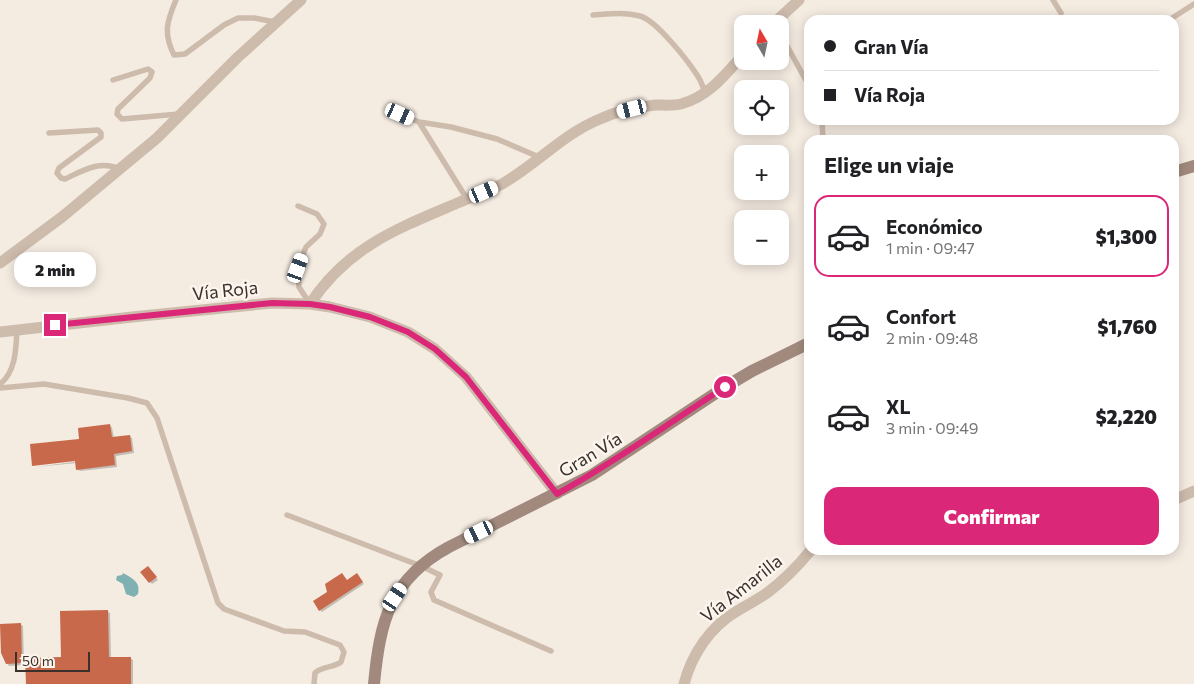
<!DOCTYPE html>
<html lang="es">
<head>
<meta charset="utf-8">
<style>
	:root { --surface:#fff; --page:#f2f2f2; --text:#202124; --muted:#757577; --line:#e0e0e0; --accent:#db2777 }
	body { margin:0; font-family:Commissioner,sans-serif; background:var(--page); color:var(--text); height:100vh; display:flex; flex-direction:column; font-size:19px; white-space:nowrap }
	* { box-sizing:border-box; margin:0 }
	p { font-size:16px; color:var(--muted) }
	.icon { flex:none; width:28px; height:28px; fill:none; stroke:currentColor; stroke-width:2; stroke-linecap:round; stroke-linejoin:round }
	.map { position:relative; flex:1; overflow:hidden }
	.sheet { position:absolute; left:804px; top:135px; width:375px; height:420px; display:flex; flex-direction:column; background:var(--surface); border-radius:15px; box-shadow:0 2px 12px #0003 }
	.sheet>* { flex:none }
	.top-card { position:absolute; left:804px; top:15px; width:375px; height:110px; border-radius:15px; box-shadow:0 2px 12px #0003; display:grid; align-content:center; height:110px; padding:0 20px; background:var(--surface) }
	.needle { width:32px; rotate:351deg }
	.fabs { position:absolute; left:734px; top:15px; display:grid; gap:10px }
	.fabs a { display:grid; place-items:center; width:55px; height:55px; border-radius:10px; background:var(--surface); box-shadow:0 2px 12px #0003; font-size:25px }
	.scale { position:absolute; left:15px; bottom:12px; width:75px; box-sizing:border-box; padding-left:5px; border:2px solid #3b302b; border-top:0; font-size:14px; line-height:18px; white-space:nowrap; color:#3b302b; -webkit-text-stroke:4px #fbf5ee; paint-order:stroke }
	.end { position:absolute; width:22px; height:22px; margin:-11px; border:6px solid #db2777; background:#fff; box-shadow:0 0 0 2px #fff }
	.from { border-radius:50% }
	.bubble { position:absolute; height:35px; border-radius:15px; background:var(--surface); box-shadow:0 2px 12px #0003; font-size:16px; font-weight:800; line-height:35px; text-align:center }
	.car { position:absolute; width:15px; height:30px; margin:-15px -8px; border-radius:6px; box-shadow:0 0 4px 1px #0007; background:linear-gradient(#fff 24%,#345 0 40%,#fff 0 76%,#345 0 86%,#fff 0) }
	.top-card b { display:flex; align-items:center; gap:18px; height:48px; font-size:19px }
	.top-card b+b { border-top:1px solid var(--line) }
	.top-card i { width:12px; height:12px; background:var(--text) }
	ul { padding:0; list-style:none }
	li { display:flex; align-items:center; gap:15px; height:82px; margin:0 10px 8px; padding:0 10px; border:2px solid transparent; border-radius:15px }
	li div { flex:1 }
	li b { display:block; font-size:19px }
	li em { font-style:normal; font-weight:800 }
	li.selected { border-color:var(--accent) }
	li>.icon { width:45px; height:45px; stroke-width:1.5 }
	h2 { padding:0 20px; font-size:22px; line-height:60px }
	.cta { display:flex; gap:10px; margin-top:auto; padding:10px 20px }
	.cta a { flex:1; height:58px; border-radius:15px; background:var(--accent); color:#fff; font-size:20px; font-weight:800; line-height:58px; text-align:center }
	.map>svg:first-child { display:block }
</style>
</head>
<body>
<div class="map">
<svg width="1194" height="684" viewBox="0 0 1194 684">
	<rect width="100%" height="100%" fill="#f4ebe1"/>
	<path fill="#7fb0b2" d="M123,573C132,578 141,582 138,594L134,597L126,594L123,584L116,580L117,576L122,575Z"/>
	<path fill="#0003" d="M110,425L112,428L114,438L130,436L132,438L134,453L116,456L117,467L80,471L77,469V463L35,467L81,461V440Z
		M148,568L158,580L152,584L142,572Z
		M359,577L364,584L322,612L320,610L315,602L347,581Z
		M107,611L110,613L111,659L130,658L133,660V684H27L62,659Z
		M20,624L23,626L24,665L9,666L7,663Z"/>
	<path fill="#c8694b" d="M110,424L112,437L130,435L132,451L114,454L115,465L76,470L75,461L32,466L30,444L79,439L78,428Z
		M148,566L157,577L149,583L140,572Z
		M342,573L347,580L357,573L363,582L319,611L313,601L327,592L325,584Z
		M108,610L109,657H131V684H26L25,658L61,657L60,611Z
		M21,623L22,663L6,664L1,653L0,624Z"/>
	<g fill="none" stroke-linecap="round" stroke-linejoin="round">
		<path stroke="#cdbbac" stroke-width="5.5" d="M176,0C167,21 163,33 174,55L185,54L224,25L238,18H254L275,22
			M1053,0L1061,13
			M593,15C609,14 625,12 640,16C656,20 688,61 697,75C701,80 703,87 705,93
			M1169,20L1194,4
			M780,33L809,86
			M113,80L148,69L152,72L150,78L118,109L117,114L122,119L179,114
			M400,114L419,122L467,199
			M822,120L823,140
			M419,122L451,127L497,139L539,157
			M49,133L98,130L101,133V137L59,168L57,173L61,178L65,179C84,170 100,160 120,169
			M298,206L317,214L324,224L320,234L306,247L298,268L299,287L310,304
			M0,384C16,372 16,348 17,329
			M0,388L44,384L128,398L147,403L157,418L218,603L224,609L284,631L305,632L340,645L344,652L341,662C333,668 322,666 315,673L314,684
			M287,515L421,566L440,575L431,592L434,600L551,651"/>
		<path stroke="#cdbbac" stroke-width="11" d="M773,24L799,0
			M0,263L62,217L157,138L238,57L301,0
			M310,304C348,246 399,228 460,202C474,196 489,191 502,184C537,164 563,134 600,119C617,111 636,107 655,105C663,105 673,106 681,104C708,97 725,75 742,56
			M0,332L132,317L272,303L310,304L330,307L370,317L408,332L435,349L466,377L557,494
			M1174,500L1194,491
			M684,684C692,654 710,627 737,611C747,605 757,600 767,593C783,581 798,566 811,550"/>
		<path stroke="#a18a7d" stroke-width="12" d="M1174,172L1194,166
			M374,684C380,621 390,579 449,547L592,475L725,387L752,371L809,343"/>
	</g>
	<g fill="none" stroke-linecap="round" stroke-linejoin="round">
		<path stroke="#db2777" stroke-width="6" d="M55,325L272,303L310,304L330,307L370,317L408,332L435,349L466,377L557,494C615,462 669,423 725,387"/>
	</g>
	<g text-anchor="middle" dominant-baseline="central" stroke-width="5" stroke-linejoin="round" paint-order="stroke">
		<g font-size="18" fill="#3b302b" stroke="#fbf5ee">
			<text transform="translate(225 290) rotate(-6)">Vía Roja</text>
			<text transform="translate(590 454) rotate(-31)">Gran Vía</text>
			<text transform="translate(741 588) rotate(-38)">Vía Amarilla</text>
		</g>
	</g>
</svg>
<div class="fabs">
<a><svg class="needle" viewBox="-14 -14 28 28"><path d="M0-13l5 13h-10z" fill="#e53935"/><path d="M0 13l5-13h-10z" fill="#757577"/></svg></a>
<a><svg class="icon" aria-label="locate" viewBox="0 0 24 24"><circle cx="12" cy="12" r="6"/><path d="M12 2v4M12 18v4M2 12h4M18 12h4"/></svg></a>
<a>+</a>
<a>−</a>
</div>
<div class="scale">50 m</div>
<i class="end from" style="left:725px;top:387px"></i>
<i class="end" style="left:55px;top:325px"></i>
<div class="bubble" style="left:14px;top:252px;width:82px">2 min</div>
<i class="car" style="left:632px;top:109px;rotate:256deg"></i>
<i class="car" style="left:400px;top:114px;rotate:114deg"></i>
<i class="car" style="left:484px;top:192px;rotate:67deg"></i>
<i class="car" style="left:298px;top:268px;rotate:20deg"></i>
<i class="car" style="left:479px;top:532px;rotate:244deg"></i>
<i class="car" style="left:395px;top:597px;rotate:34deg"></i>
<div class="top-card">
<b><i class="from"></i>Gran Vía</b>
<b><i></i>Vía Roja</b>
</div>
<section class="sheet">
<h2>Elige un viaje</h2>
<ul>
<li class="selected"><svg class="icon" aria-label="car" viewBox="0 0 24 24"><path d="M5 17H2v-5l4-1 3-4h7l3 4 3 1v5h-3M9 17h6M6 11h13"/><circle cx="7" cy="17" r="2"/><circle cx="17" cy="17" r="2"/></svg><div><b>Económico</b><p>1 min · 09:47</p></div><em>$1,300</em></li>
<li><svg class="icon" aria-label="car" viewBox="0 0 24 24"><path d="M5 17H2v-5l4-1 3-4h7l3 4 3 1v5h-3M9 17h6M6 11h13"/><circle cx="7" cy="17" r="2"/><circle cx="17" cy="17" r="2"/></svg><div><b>Confort</b><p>2 min · 09:48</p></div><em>$1,760</em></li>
<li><svg class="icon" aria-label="car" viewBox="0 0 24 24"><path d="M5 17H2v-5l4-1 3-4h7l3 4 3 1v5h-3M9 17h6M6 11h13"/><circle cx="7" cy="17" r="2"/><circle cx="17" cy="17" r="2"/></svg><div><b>XL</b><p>3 min · 09:49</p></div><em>$2,220</em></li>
</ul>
<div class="cta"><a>Confirmar</a></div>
</section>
</div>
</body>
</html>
